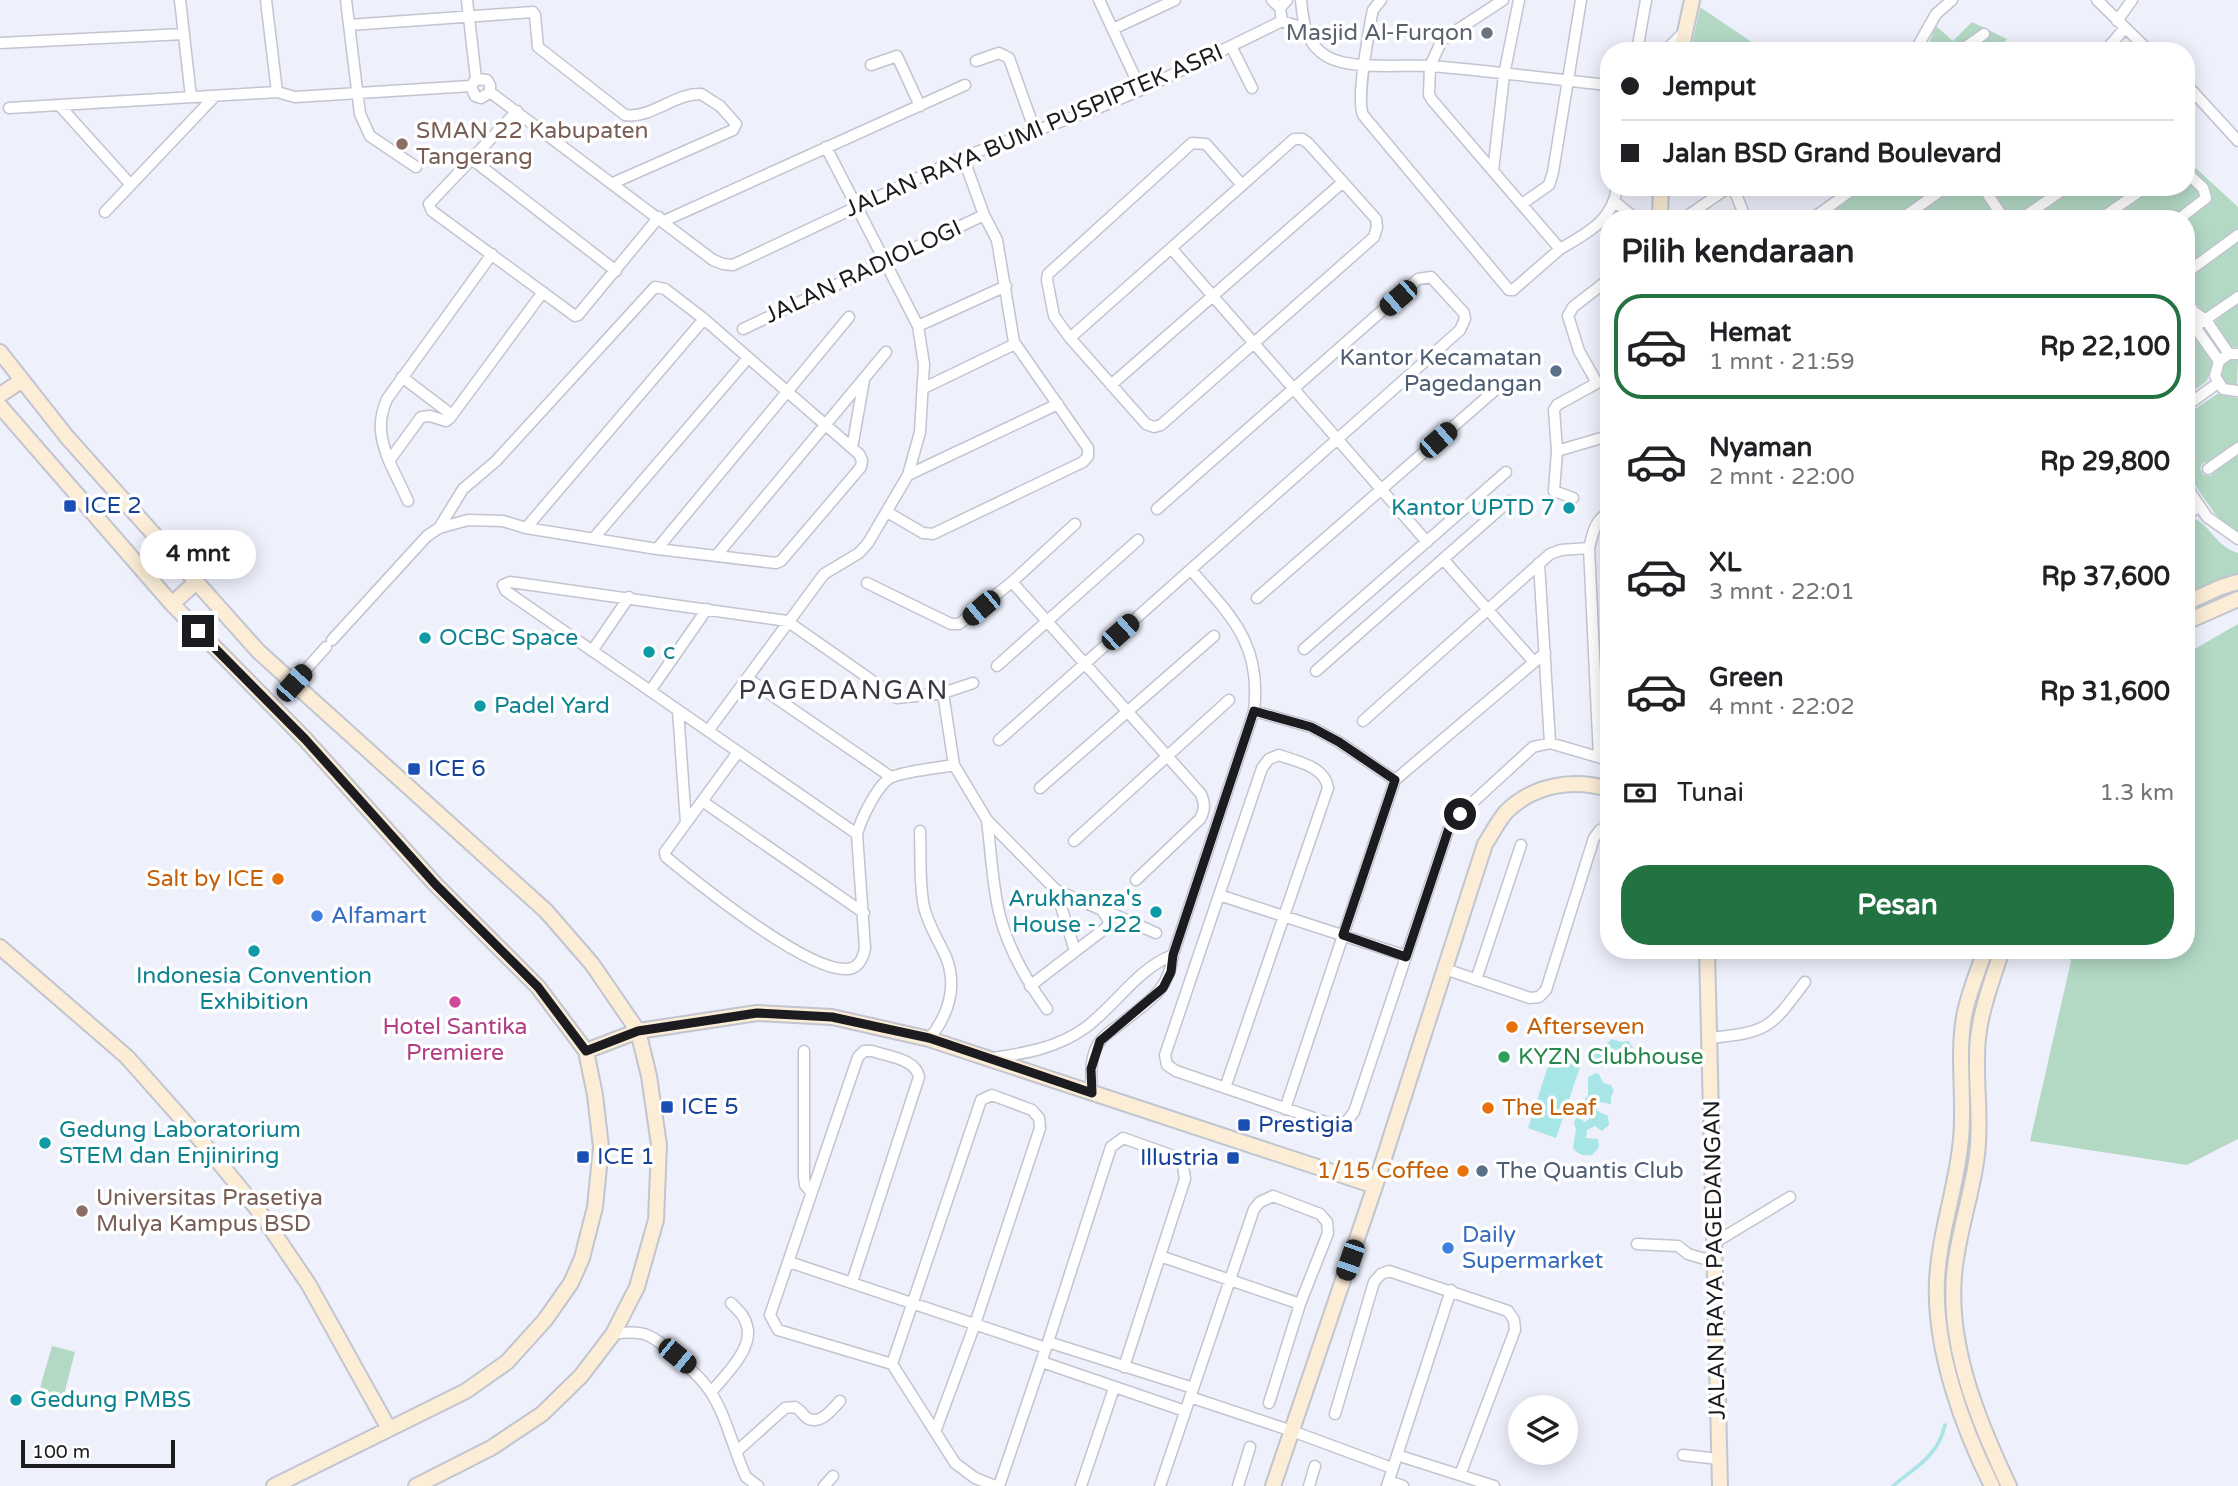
<!DOCTYPE html>
<html lang="id">
<head>
<meta charset="utf-8">
<style>
	:root { --surface:#fff; --page:#f6f6f6; --text:#202124; --muted:#757577; --line:#e0e0e0; --accent:#237242 }
	body { margin:0; font-family:"Varela Round",sans-serif; background:var(--page); color:var(--text); height:100vh; display:flex; flex-direction:column; font-size:26px; white-space:nowrap }
	* { box-sizing:border-box; margin:0 }
	p { font-size:23px; color:var(--muted) }
	.icon { flex:none; width:38px; height:38px; fill:none; stroke:currentColor; stroke-width:2; stroke-linecap:round; stroke-linejoin:round }
	.map { position:relative; flex:1; overflow:hidden }
	.drawer { position:absolute; left:1600px; top:210px; width:595px; height:749px; display:flex; flex-direction:column; background:var(--surface); border-radius:28px; box-shadow:0 4px 18px #0003 }
	.drawer>* { flex:none }
	.top-card { position:absolute; left:1600px; top:42px; width:595px; height:154px; border-radius:28px; box-shadow:0 4px 18px #0003; display:grid; align-content:center; height:154px; padding:0 21px; background:var(--surface) }
	.controls { position:absolute; left:1508px; top:1395px; display:grid; gap:14px }
	.controls a { display:grid; place-items:center; width:70px; height:70px; border-radius:50%; background:var(--surface); box-shadow:0 4px 18px #0003; font-size:35px }
	.scale { position:absolute; left:21px; bottom:18px; width:154px; box-sizing:border-box; padding-left:7px; border:4px solid #1c1c20; border-top:0; font-size:19px; line-height:24px; white-space:nowrap; color:#1c1c20; -webkit-text-stroke:5px #fff; paint-order:stroke }
	.end { position:absolute; width:32px; height:32px; margin:-16px; border:9px solid #1c1c20; background:#fff; box-shadow:0 0 0 4px #fff }
	.from { border-radius:50% }
	.bubble { position:absolute; height:49px; border-radius:24px; background:var(--surface); box-shadow:0 4px 18px #0003; font-size:23px; font-weight:700; line-height:49px; text-align:center }
	.car { position:absolute; width:21px; height:42px; margin:-21px -10px; border-radius:9px; box-shadow:0 0 5px 2px #0007; background:linear-gradient(#222 24%,#8ab4d8 0 40%,#222 0 76%,#8ab4d8 0 86%,#222 0) }
	.top-card b { display:flex; align-items:center; gap:24px; height:66px; font-size:26px }
	.top-card b+b { border-top:2px solid var(--line) }
	.top-card i { width:18px; height:18px; background:var(--text) }
	ul { padding:0; list-style:none }
	li { display:flex; align-items:center; gap:21px; height:105px; margin:0 14px 10px; padding:0 7px; border:4px solid transparent; border-radius:28px }
	li div { flex:1 }
	li b { display:block; font-size:26px }
	li em { font-style:normal; font-weight:700 }
	li.active { border-color:var(--accent) }
	li>.icon { width:63px; height:63px; stroke-width:1.5 }
	h2 { padding:0 21px; font-size:32px; line-height:84px }
	.pay { display:flex; align-items:center; gap:18px; height:77px; padding:0 21px; font-size:26px }
	.pay p { margin-inline-start:auto }
	.primary-button { display:flex; gap:14px; margin-top:auto; padding:14px 21px }
	.primary-button a { flex:1; height:80px; border-radius:28px; background:var(--accent); color:#fff; font-size:28px; font-weight:700; line-height:80px; text-align:center }
	.map>svg:first-child { display:block }
</style>
</head>
<body>
<div class="map">
<svg width="2238" height="1486" viewBox="0 0 2238 1486">
	<rect width="100%" height="100%" fill="#eef0fc"/>
	<path fill="#b3d9c5" d="M1700,7L1765,51L1691,50Z
		M1972,22L2007,39L1999,51H1967L1981,31L1952,51H1926L1936,26L1953,41Z
		M2186,159L2238,207V231L2186,267V219L2206,205L2210,196L2206,185L2186,167Z
		M2186,178L2201,192V197L2171,219H2107L2153,187H2186Z
		M1864,187H1939L1894,219H1818Z
		M1947,187H1978L1999,219H1909L1941,197Z
		M1997,187H2059L2013,218L2007,215L1994,196Z
		M2074,187H2138L2093,219H2028Z
		M2238,241V293L2209,312H2202L2186,289V277Z
		M2238,304V347L2229,348L2214,325L2215,321Z
		M2195,335L2213,359L2207,381L2186,396V340Z
		M2232,359H2238L2237,386L2226,384L2221,375L2223,365Z
		M2217,394L2238,398V442L2210,461L2203,463L2200,468L2203,475L2211,476L2215,469L2238,454V536L2215,514L2186,472V415Z
		M2195,519C2211,526 2214,545 2238,553V581L2186,595L2191,574L2192,556L2186,525Z
		M2238,624V1139L2187,1165L2030,1141L2071,961L2067,950H2186V654Z
		M52,1346L75,1352L62,1402L38,1395Z"/>
	<path fill="#a8e5e7" d="M1612,1039L1621,1042L1629,1041L1633,1048L1629,1053H1616L1614,1061L1608,1067H1595L1592,1056Z
		M1552,1054L1581,1064L1556,1138L1528,1128Z
		M1596,1073L1599,1074L1603,1083L1611,1085L1614,1091L1611,1096V1104L1600,1102L1597,1104V1111L1608,1116L1609,1125L1602,1131L1595,1126L1587,1130L1586,1138L1598,1139L1599,1147L1592,1155C1584,1156 1578,1155 1573,1148L1576,1130L1574,1122L1577,1117L1585,1122L1589,1119V1111L1581,1109L1580,1104L1588,1096V1077Z"/>
	<g fill="none" stroke-linecap="round" stroke-linejoin="round">
		<path stroke="#a8e5e7" stroke-width="3.5" d="M1893,1486C1917,1466 1938,1456 1945,1425"/>
		<g stroke="#c2c4d0" stroke-width="13">
			<path id="street" d="M180,0L191,97
				M266,0L277,92
				M346,0L360,114L370,136L416,167
				M467,0L476,79
				M1099,0L1141,90
				M1272,0L1280,8
				M1301,0C1303,22 1305,43 1326,56C1351,71 1403,64 1432,66C1491,71 1549,79 1608,85
				M1381,0L1373,10L1371,19C1368,40 1356,98 1363,115L1509,290H1513L1560,249
				M1503,0L1442,40L1430,66L1429,95L1432,100L1560,249C1587,233 1613,221 1617,187
				M2097,0L2149,51
				M1282,21L1280,8L1287,0
				M2117,21L2132,0
				M349,25L533,12L535,15L538,47L625,115C651,119 675,93 701,94L720,106L736,124L733,130L613,183
				M1113,29L1175,0
				M0,43L184,34
				M1231,46L1252,88
				M1637,51L1646,0
				M1665,51L1685,31
				M1915,51L1936,14L1952,0
				M1960,51L1984,34
				M2105,51L2125,28
				M976,61L999,53L1009,58L1035,131
				M871,65L897,56L920,106
				M2186,84L2238,141
				M490,92L713,260L723,264L733,265L963,157L1098,108L1141,90L1282,21L1303,28
				M59,105L131,185
				M9,108L277,92L295,97L471,86L476,79L487,80L490,85V92L481,98L475,96L471,86
				M517,111L429,204L432,211L575,316L578,315L659,217
				M473,160L616,271
				M1493,171L1504,75L1519,0
				M1733,187L1746,219
				M1983,187L2004,219
				M1615,202L1636,219
				M1522,204L1549,185L1553,172L1581,0
				M105,212L215,96
				M1683,219L1729,187
				M1812,219L1856,187
				M1901,219L1939,192L1943,187
				M2021,219L2067,187
				M2100,219L2146,187
				M2179,219L2206,198L2203,188L2186,172
				M664,221L965,85
				M1171,248L1427,542
				M492,254L387,399C377,422 380,438 389,461L421,417L430,416L446,421L450,418L543,292
				M2186,273L2238,235
				M1608,280L1573,307L1568,316L1579,351L1597,383L1608,380
				M2186,299L2193,311L2206,320L2229,354
				M2195,322V327L2219,361
				M918,326L1006,286
				M743,329L984,215
				M2186,333L2238,297
				M1070,338L1294,139H1302L1308,143L1376,219L1377,227L1374,237L1161,425L1154,427L1146,424L1070,338L1054,316L1047,280L1048,274L1192,143L1206,144L1242,185
				M2238,354H2229L2219,361L2215,376L2223,389L2238,391
				M402,377L452,415
				M1111,385L1343,182
				M924,388L1015,344
				M2186,406L2218,383
				M852,448L864,380
				M1557,451L1554,410L1557,405L1597,383
				M389,461L408,501
				M2208,469L2238,448
				M908,475L1058,404
				M2186,486L2207,517L2238,539
				M1573,498L1554,491L1557,451L1608,436
				M887,512L923,533L933,534L1083,462L1088,456V448L1014,342L997,240L984,215L963,157
				M2186,516L2199,506
				M526,528L704,319
				M593,539L748,358
				M657,549L849,317
				M716,556L886,352
				M1443,559L1534,662
				M1539,563L1550,743
				M1012,582L1201,794C1205,804 1205,810 1200,819L1136,880
				M867,583L951,624H959L1012,582L1075,524
				M1257,598L1494,391
				M332,640L427,536L439,528L468,520L503,521L526,528L657,549L776,563L781,561L861,467L862,460L859,454L704,319L665,289L655,287L496,461L463,489L439,528
				M1304,649L1506,472
				M592,651L629,597
				M997,666L1138,540
				M1316,671L1509,501
				M747,678L891,777
				M294,683L326,647
				M650,691L707,609
				M943,693L954,765L987,820L1056,890
				M678,710L686,823
				M1254,711L1311,727L1339,742L1395,780
				M1363,721L1550,554L1561,550L1589,548
				M708,731L824,574L859,553L868,543L908,475L920,432L924,364L918,326L826,147
				M999,740L1460,330L1465,319L1464,313L1431,277L1418,279L1157,509
				M738,752L665,852L666,857C700,885 803,968 844,969C857,970 863,960 865,948L857,834C861,819 878,783 892,777C905,771 938,768 954,765
				M1599,757L1589,548C1593,534 1594,521 1608,513
				M1040,788L1214,636
				M702,801L864,913
				M987,820C991,851 992,882 999,912C1007,947 1026,980 1047,1009
				M920,831C921,855 919,883 924,907C928,925 939,941 946,957C958,987 948,1016 929,1039
				M857,834L506,591L503,585L510,582L787,621L897,698L943,693L973,683
				M1074,841L1229,700
				M1219,895L1406,956
				M1106,911L1156,933
				M1445,969L1530,998L1539,997L1546,990L1594,838L1600,830L1608,827
				M1476,980L1521,845
				M1030,986L1107,927L1109,921L1102,910L1056,890L1075,951
				M1710,1038C1768,1032 1770,1029 1805,982
				M804,1051V1177L805,1185L811,1192
				M993,1058C1026,1053 1057,1048 1085,1028C1115,1006 1138,968 1173,955
				M1225,1088L1328,788C1325,766 1297,762 1279,755L1269,759L1262,768L1165,1055L1167,1065L1176,1071L1337,1126L1347,1121L1354,1112L1449,828L1460,814L1533,747L1550,743L1608,760
				M1092,1093C1091,1076 1089,1055 1101,1040C1105,1035 1112,1030 1118,1026C1145,1003 1169,993 1173,955L1254,711C1262,644 1231,616 1191,570
				M1285,1109L1395,780L1545,653
				M1714,1243L1790,1197
				M1637,1244L1678,1246L1688,1254L1715,1262
				M1160,1256L1300,1304
				M789,1262L1046,1348
				M852,1282L919,1077C916,1059 887,1056 872,1051H864L858,1057L770,1315L778,1330L892,1364L981,1100L992,1095L1032,1110L1039,1118L1040,1128L975,1324L935,1432
				M613,1334C645,1329 652,1335 676,1356C688,1367 701,1377 710,1391C727,1417 733,1449 746,1477L758,1486
				M1048,1342L1193,1388
				M1042,1362L1185,1411
				M892,1364L955,1463L975,1478L995,1486
				M711,1392C724,1377 754,1348 747,1326C745,1316 738,1310 731,1303
				M1190,1397L1292,1431L1392,1468
				M1335,1414L1374,1282L1381,1274L1389,1271L1508,1311L1514,1320L1515,1330L1460,1475
				M736,1452L785,1408L795,1407C801,1410 804,1417 809,1419C822,1424 832,1409 840,1401
				M1397,1455L1494,1486
				M1683,1455L1719,1459
				M1389,1481L1403,1486
				M824,1486L833,1476
				M999,1486L1048,1342L1111,1147L1123,1138L1182,1159L1185,1179L1124,1367
				M1081,1486L1114,1388
				M1160,1486L1254,1209L1260,1202L1273,1196L1320,1214L1327,1222L1328,1233L1300,1304L1269,1403
				M1238,1486L1250,1447
				M1309,1486L1315,1466
				M1387,1486L1451,1290"/>
		</g>
		<g stroke="#c2c4d0" stroke-width="18">
			<path id="secondary" d="M1681,51L1692,0
				M1660,219L1661,187
				M0,352L67,437L259,652L546,911L592,964L638,1031L649,1076L659,1145L656,1220L637,1287L613,1334L581,1376L542,1414L491,1448L416,1486
				M0,395L21,381
				M0,406L172,604L305,739L436,885L538,987L586,1051L595,1095L601,1147L595,1207L582,1258L571,1283L545,1320L507,1362L466,1391L274,1486
				M2186,603L2221,587L2238,582
				M172,604L195,583
				M2186,622L2238,599
				M0,947L127,1057L198,1137L259,1211L309,1285L389,1429
				M1707,950L1720,1486
				M1985,950C1978,972 1968,994 1964,1017C1957,1057 1965,1099 1961,1139C1957,1187 1939,1233 1937,1281C1934,1348 1962,1427 1992,1486
				M2002,950C1993,978 1981,1009 1978,1038C1974,1077 1982,1116 1977,1155C1972,1196 1957,1235 1954,1276C1948,1348 1979,1423 2009,1486
				M586,1051L638,1031L757,1013L832,1017L929,1039L1375,1186
				M1273,1486L1375,1186L1485,844C1492,834 1498,821 1506,812C1533,785 1573,778 1608,789"/>
		</g>
		<use href="#street" stroke="#fff" stroke-width="10"/>
		<use href="#secondary" stroke="#fbedd6" stroke-width="14"/>
	</g>
	<g fill="none" stroke-linecap="round" stroke-linejoin="round">
		<path stroke="#1c1c20" stroke-width="9" d="M198,631L305,739L436,885L538,987L586,1051L638,1031L757,1013L832,1017L929,1038L1092,1093L1091,1069L1100,1041L1163,988L1171,972L1173,955L1254,711L1311,727L1339,742L1395,780L1343,935L1406,957L1449,828L1460,814"/>
	</g>
	<circle fill="#6b7280" stroke="#fff" stroke-width="2.5" cx="1487" cy="33" r="7"/>
	<g fill="#8d6e63" stroke="#fff" stroke-width="2.5">
		<circle cx="402" cy="144" r="7"/>
		<circle cx="82" cy="1211" r="7"/>
	</g>
	<g fill="#5c6f8a" stroke="#fff" stroke-width="2.5">
		<circle cx="1556" cy="371" r="7"/>
		<circle cx="1482" cy="1171" r="7"/>
	</g>
	<g fill="#1a4fb4" stroke="#fff" stroke-width="2.5">
		<rect x="63" y="499" width="14" height="14" rx="3.5"/>
		<rect x="407" y="762" width="14" height="14" rx="3.5"/>
		<rect x="660" y="1100" width="14" height="14" rx="3.5"/>
		<rect x="1237" y="1118" width="14" height="14" rx="3.5"/>
		<rect x="576" y="1150" width="14" height="14" rx="3.5"/>
		<rect x="1226" y="1151" width="14" height="14" rx="3.5"/>
	</g>
	<g fill="#0f9aa8" stroke="#fff" stroke-width="2.5">
		<circle cx="1569" cy="508" r="7"/>
		<circle cx="425" cy="638" r="7"/>
		<circle cx="649" cy="652" r="7"/>
		<circle cx="480" cy="706" r="7"/>
		<circle cx="1156" cy="912" r="7"/>
		<circle cx="254" cy="951" r="7"/>
		<circle cx="45" cy="1143" r="7"/>
		<circle cx="16" cy="1400" r="7"/>
	</g>
	<g fill="#e8710a" stroke="#fff" stroke-width="2.5">
		<circle cx="278" cy="879" r="7"/>
		<circle cx="1512" cy="1027" r="7"/>
		<circle cx="1488" cy="1108" r="7"/>
		<circle cx="1463" cy="1171" r="7"/>
	</g>
	<g fill="#3f7fe0" stroke="#fff" stroke-width="2.5">
		<circle cx="317" cy="916" r="7"/>
		<circle cx="1448" cy="1248" r="7"/>
	</g>
	<circle fill="#d1479c" stroke="#fff" stroke-width="2.5" cx="455" cy="1002" r="7"/>
	<circle fill="#2e9e5b" stroke="#fff" stroke-width="2.5" cx="1504" cy="1057" r="7"/>
	<g text-anchor="middle" dominant-baseline="central" stroke-width="7" stroke-linejoin="round" paint-order="stroke">
		<g font-size="23" fill="#5b616d" stroke="#fff" text-anchor="end">
			<text x="1473" y="33">Masjid Al-Furqon</text>
		</g>
		<g font-size="23" fill="#785e54" stroke="#fff" text-anchor="start">
			<text x="416" y="131">SMAN 22 Kabupaten<tspan x="416" dy="26">Tangerang</tspan></text>
			<text x="96" y="1198">Universitas Prasetiya<tspan x="96" dy="26">Mulya Kampus BSD</tspan></text>
		</g>
		<g font-size="23" fill="#1c1c20" stroke="#fff">
			<text transform="translate(1034 131) rotate(-23)">JALAN RAYA BUMI PUSPIPTEK ASRI</text>
			<text transform="translate(863 272) rotate(-25)">JALAN RADIOLOGI</text>
			<text transform="translate(1715 1260) rotate(-91)">JALAN RAYA PAGEDANGAN</text>
		</g>
		<g font-size="23" fill="#4e5e75" stroke="#fff" text-anchor="end">
			<text x="1542" y="358">Kantor Kecamatan<tspan x="1542" dy="26">Pagedangan</tspan></text>
			<text x="1496" y="1171" text-anchor="start">The Quantis Club</text>
		</g>
		<g font-size="23" fill="#164399" stroke="#fff" text-anchor="start">
			<text x="84" y="506">ICE 2</text>
			<text x="428" y="769">ICE 6</text>
			<text x="681" y="1107">ICE 5</text>
			<text x="1258" y="1125">Prestigia</text>
			<text x="597" y="1157">ICE 1</text>
			<text x="1219" y="1158" text-anchor="end">Illustria</text>
		</g>
		<g font-size="23" fill="#0d838f" stroke="#fff" text-anchor="start">
			<text x="1555" y="508" text-anchor="end">Kantor UPTD 7</text>
			<text x="439" y="638">OCBC Space</text>
			<text x="663" y="652">c</text>
			<text x="494" y="706">Padel Yard</text>
			<text x="1142" y="899" text-anchor="end">Arukhanza's<tspan x="1142" dy="26">House - J22</tspan></text>
			<text x="254" y="976" text-anchor="middle">Indonesia Convention<tspan x="254" dy="26">Exhibition</tspan></text>
			<text x="59" y="1130">Gedung Laboratorium<tspan x="59" dy="26">STEM dan Enjiniring</tspan></text>
			<text x="30" y="1400">Gedung PMBS</text>
		</g>
		<g font-size="23" fill="#c56008" stroke="#fff" text-anchor="end">
			<text x="264" y="879">Salt by ICE</text>
			<text x="1526" y="1027" text-anchor="start">Afterseven</text>
			<text x="1502" y="1108" text-anchor="start">The Leaf</text>
			<text x="1449" y="1171">1/15 Coffee</text>
		</g>
		<g font-size="23" fill="#366cbe" stroke="#fff" text-anchor="start">
			<text x="331" y="916">Alfamart</text>
			<text x="1462" y="1235">Daily<tspan x="1462" dy="26">Supermarket</tspan></text>
		</g>
		<g font-size="23" fill="#b23c85" stroke="#fff">
			<text x="455" y="1027">Hotel Santika<tspan x="455" dy="26">Premiere</tspan></text>
		</g>
		<g font-size="23" fill="#27864d" stroke="#fff" text-anchor="start">
			<text x="1518" y="1057">KYZN Clubhouse</text>
		</g>
		<g font-size="26" letter-spacing="2" fill="#383943" stroke="#fff">
			<text x="844" y="690">PAGEDANGAN</text>
		</g>
	</g>
</svg>
<div class="controls">
<a><svg class="icon" aria-label="layers" viewBox="0 0 24 24"><path d="M12 4l9 5-9 5-9-5zM3 14l9 5 9-5"/></svg></a>
</div>
<div class="scale">100 m</div>
<i class="end from" style="left:1460px;top:814px"></i>
<i class="end" style="left:198px;top:631px"></i>
<div class="bubble" style="left:140px;top:530px;width:116px">4 mnt</div>
<i class="car" style="left:1398px;top:298px;rotate:229deg"></i>
<i class="car" style="left:1438px;top:440px;rotate:49deg"></i>
<i class="car" style="left:981px;top:608px;rotate:230deg"></i>
<i class="car" style="left:1120px;top:632px;rotate:48deg"></i>
<i class="car" style="left:294px;top:683px;rotate:42deg"></i>
<i class="car" style="left:1350px;top:1260px;rotate:199deg"></i>
<i class="car" style="left:677px;top:1356px;rotate:129deg"></i>
<div class="top-card">
<b><i class="from"></i>Jemput</b>
<b><i></i>Jalan BSD Grand Boulevard</b>
</div>
<section class="drawer">
<h2>Pilih kendaraan</h2>
<ul>
<li class="active"><svg class="icon" aria-label="car" viewBox="0 0 24 24"><path d="M5 17H2v-5l4-1 3-4h7l3 4 3 1v5h-3M9 17h6M6 11h13"/><circle cx="7" cy="17" r="2"/><circle cx="17" cy="17" r="2"/></svg><div><b>Hemat</b><p>1 mnt · 21:59</p></div><em>Rp 22,100</em></li>
<li><svg class="icon" aria-label="car" viewBox="0 0 24 24"><path d="M5 17H2v-5l4-1 3-4h7l3 4 3 1v5h-3M9 17h6M6 11h13"/><circle cx="7" cy="17" r="2"/><circle cx="17" cy="17" r="2"/></svg><div><b>Nyaman</b><p>2 mnt · 22:00</p></div><em>Rp 29,800</em></li>
<li><svg class="icon" aria-label="car" viewBox="0 0 24 24"><path d="M5 17H2v-5l4-1 3-4h7l3 4 3 1v5h-3M9 17h6M6 11h13"/><circle cx="7" cy="17" r="2"/><circle cx="17" cy="17" r="2"/></svg><div><b>XL</b><p>3 mnt · 22:01</p></div><em>Rp 37,600</em></li>
<li><svg class="icon" aria-label="car" viewBox="0 0 24 24"><path d="M5 17H2v-5l4-1 3-4h7l3 4 3 1v5h-3M9 17h6M6 11h13"/><circle cx="7" cy="17" r="2"/><circle cx="17" cy="17" r="2"/></svg><div><b>Green</b><p>4 mnt · 22:02</p></div><em>Rp 31,600</em></li>
</ul>
<div class="pay"><svg class="icon" aria-label="cash" viewBox="0 0 24 24"><path d="M3 7h18v10H3z"/><circle cx="12" cy="12" r="2"/></svg>Tunai<p>1.3 km</p></div>
<div class="primary-button"><a>Pesan</a></div>
</section>
</div>
</body>
</html>
